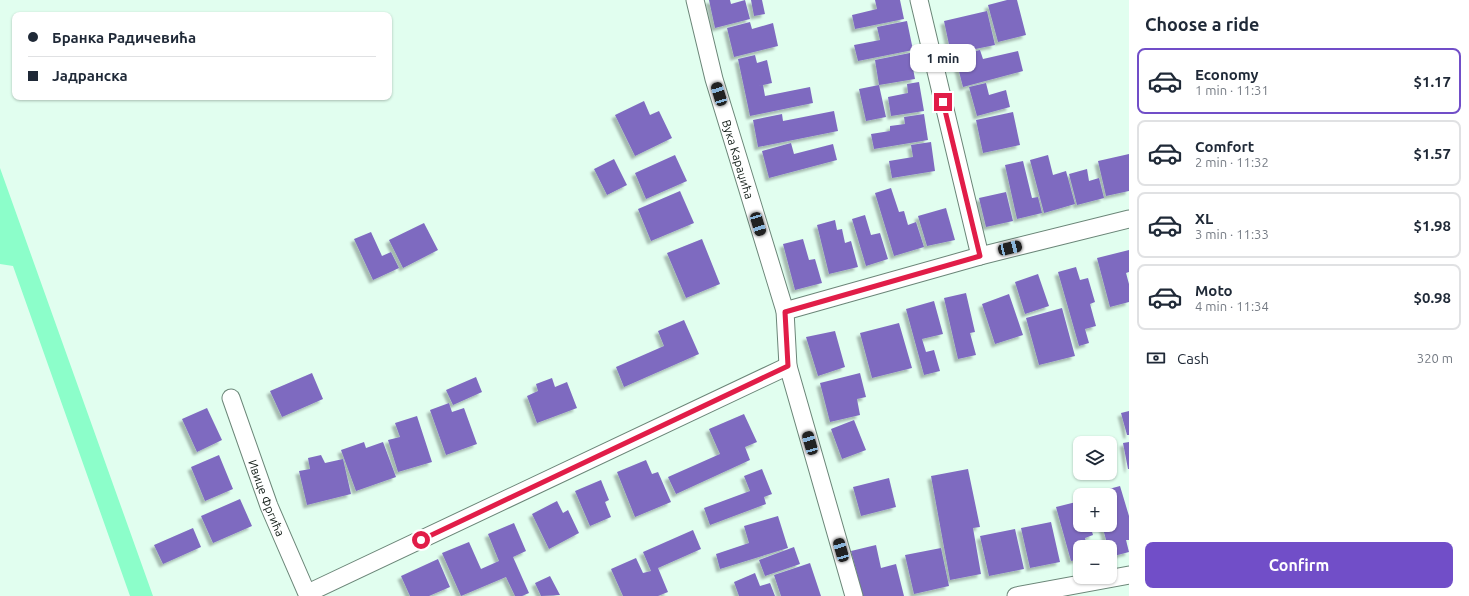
<!DOCTYPE html>
<html lang="en">
<head>
<meta charset="utf-8">
<style>
	:root { --surface:#fff; --page:#f2f2f3; --text:#1f2937; --muted:#747a83; --line:#e0e1e3; --accent:#714ec8 }
	body { margin:0; font-family:Ubuntu,sans-serif; background:var(--page); color:var(--text); height:100vh; display:flex; flex-direction:column; font-size:15px; white-space:nowrap }
	* { box-sizing:border-box; margin:0 }
	p { font-size:13px; color:var(--muted) }
	.icon { flex:none; width:22px; height:22px; fill:none; stroke:currentColor; stroke-width:2; stroke-linecap:round; stroke-linejoin:round }
	.map { position:relative; flex:1; overflow:hidden }
	.side { display:flex; flex-direction:column; background:var(--surface); width:340px }
	.side>* { flex:none }
	.banner { position:absolute; left:12px; top:12px; width:380px; height:88px; border-radius:8px; box-shadow:0 1px 3px #0004; display:grid; align-content:center; height:88px; padding:0 16px; background:var(--surface) }
	.fabs { position:absolute; left:1073px; top:436px; display:grid; gap:8px }
	.fabs a { display:grid; place-items:center; width:44px; height:44px; border-radius:8px; background:var(--surface); box-shadow:0 1px 3px #0004; font-size:20px }
	.end { position:absolute; width:18px; height:18px; margin:-9px; border:5px solid #e11d48; background:#fff; box-shadow:0 0 0 2px #fff }
	.from { border-radius:50% }
	.bubble { position:absolute; height:28px; border-radius:8px; background:var(--surface); box-shadow:0 1px 3px #0004; font-size:13px; font-weight:700; line-height:28px; text-align:center }
	.car { position:absolute; width:12px; height:24px; margin:-12px -6px; border-radius:5px; box-shadow:0 0 3px 1px #0007; background:linear-gradient(#222 24%,#8ab4d8 0 40%,#222 0 76%,#8ab4d8 0 86%,#222 0) }
	.banner b { display:flex; align-items:center; gap:14px; height:38px; font-size:15px }
	.banner b+b { border-top:1px solid var(--line) }
	.banner i { width:10px; height:10px; background:var(--text) }
	ul { padding:0; list-style:none }
	li { display:flex; align-items:center; gap:12px; height:66px; margin:0 8px 6px; padding:0 8px; border:2px solid var(--line); border-radius:8px }
	li div { flex:1 }
	li b { display:block; font-size:15px }
	li em { font-style:normal; font-weight:700 }
	li.active { border-color:var(--accent) }
	li>.icon { width:36px; height:36px; stroke-width:1.5 }
	h2 { padding:0 16px; font-size:18px; line-height:48px }
	.pay { display:flex; align-items:center; gap:10px; height:44px; padding:0 16px; font-size:15px }
	.pay p { margin-inline-start:auto }
	.primary-button { display:flex; gap:8px; margin-top:auto; padding:8px 16px }
	.primary-button a { flex:1; height:46px; border-radius:8px; background:var(--accent); color:#fff; font-size:16px; font-weight:700; line-height:46px; text-align:center }
	main { display:flex; flex:1; min-height:0 }
	.map>svg:first-child { display:block }
</style>
</head>
<body>
<main>
<div class="map">
<svg width="1129" height="596" viewBox="0 0 1129 596">
	<defs>
		<filter id="shadow"><feDropShadow dx="-3.5" dy="3.5" stdDeviation="1" flood-color="#0004"/></filter>
	</defs>
	<rect width="100%" height="100%" fill="#e1feef"/>
	<path fill="#8cfeca" d="M0,168L153,596H130L13,266L0,264Z"/>
	<path fill="#7e6bc0" filter="url(#shadow)" d="M709,0H730L731,4L745,0L750,19L715,28Z
		M751,0H762L765,14L754,16Z
		M875,0H900L904,19L855,29L852,15L877,9Z
		M1007,0H1017L1026,35L998,42L988,5Z
		M987,11L995,45L951,54L944,21Z
		M907,21L913,50L858,61L854,45L880,40L877,27Z
		M750,22L752,29L773,23L778,46L734,57L727,28Z
		M980,50L983,59L1018,51L1023,71L963,87L955,56Z
		M910,53L915,79L879,85L875,60Z
		M755,55L757,63L767,60L772,83L749,88L763,85L765,96L810,87L813,103L750,116L738,59Z
		M919,82L924,111L891,116L888,97L908,93L907,84Z
		M986,83L989,95L1006,90L1010,107L977,116L969,87Z
		M879,85L886,117L866,121L859,89Z
		M644,101L650,115L659,111L672,138L635,156L615,115Z
		M834,111L838,131L758,147L753,120L782,114L783,121Z
		M1013,112L1020,145L983,153L976,120Z
		M924,114L928,140L874,149L871,134L890,131V126L905,124L904,117Z
		M931,142L935,171L892,178L889,161L913,157L911,145Z
		M791,143L794,154L833,144L837,160L769,178L762,151Z
		M1129,154V191L1106,196L1098,161Z
		M675,155L687,181L646,199L635,173Z
		M1048,155L1053,175L1066,171L1075,204L1044,213L1030,160Z
		M614,159L627,185L607,195L594,169Z
		M1023,161L1032,198L1038,197L1042,213L1017,219L1005,165Z
		M1087,169L1089,181L1099,178L1104,198L1077,205L1069,174Z
		M891,188L899,212L904,211L908,225L916,222L924,247L894,256L875,193Z
		M680,191L694,223L651,241L638,209Z
		M1006,192L1013,221L986,227L979,198Z
		M946,208L955,240L927,246L918,216Z
		M865,215L871,235L880,233L888,259L866,266L852,219Z
		M835,220L837,230L842,229L845,243L851,241L858,267L829,274L817,225Z
		M424,223L438,250L403,268L389,240Z
		M371,232L382,256L391,252L399,268L373,280L354,239Z
		M702,239L720,284L686,298L667,253Z
		M803,239L809,260L815,259L822,283L795,290L783,244Z
		M1129,250V272L1126,273L1129,284V302L1110,307L1097,258Z
		M1076,267L1080,280L1088,278L1095,302L1090,304L1096,326L1085,329L1089,343L1079,346L1058,272Z
		M1038,274L1049,306L1025,314L1015,282Z
		M966,293L975,332L970,333L976,355L958,359L944,298Z
		M1009,294L1023,335L995,344L982,304Z
		M934,301L943,334L922,339L926,352L934,350L940,371L924,375L906,309Z
		M1062,308L1075,356L1039,365L1026,318Z
		M684,320L699,354L624,387L616,367L664,346L658,331Z
		M899,323L912,368L872,378L860,333Z
		M835,331L845,367L818,376L806,337Z
		M312,373L323,399L282,417L270,391Z
		M860,373L866,397L857,399L860,415L830,422L820,383Z
		M476,377L482,392L453,405L446,390Z
		M552,378L555,387L567,382L577,408L537,423L527,396L538,391L536,384Z
		M449,403L452,412L464,408L477,444L446,455L430,410Z
		M207,408L222,440L197,452L182,419Z
		M1129,411V435H1127L1121,413Z
		M744,414L757,442L745,447L750,460L676,494L668,477L720,454L709,429Z
		M417,416L432,462L398,472L388,440L400,437L395,423Z
		M854,420L866,450L842,459L831,429Z
		M364,442L366,448L383,442L396,477L356,491L341,450Z
		M1129,442V469H1128L1123,443Z
		M219,455L233,489L205,501L191,467Z
		M321,455L325,463L343,459L351,494L307,505L299,471L310,469L308,458Z
		M646,460L652,474L658,472L671,502L635,517L617,472Z
		M762,469L772,494L764,497L766,504L710,525L704,508L750,491L744,476Z
		M968,469L980,527L973,528L981,574L950,580L931,476Z
		M889,478L896,507L861,516L853,487Z
		M601,480L609,500L605,502L611,517L590,526L575,491Z
		M1120,486L1129,516V540H1126L1129,552L1110,557V547H1108L1102,525H1110V495H1094V493Z
		M240,499L252,526L213,543L201,516Z
		M557,501L563,513L568,510L579,533L549,549L532,514Z
		M1080,501V525H1090L1093,535L1085,538L1087,547H1080V559L1071,561L1056,507Z
		M778,516L788,548L720,569L716,554L749,543L744,526Z
		M1051,522L1060,562L1030,568L1021,528Z
		M514,523L526,551L513,557L529,593L522,596H515L506,577L461,596L442,553L469,542L481,569L499,561L488,534Z
		M193,528L201,547L163,564L154,545Z
		M1015,529L1024,569L989,576L980,536Z
		M693,530L701,549L658,568L668,592L658,596H623L611,569L636,558L643,573L651,571L643,552Z
		M876,545L881,568L896,564L904,596H863L851,551Z
		M794,547L800,564L765,576L759,560Z
		M941,548L949,586L914,594L905,555Z
		M438,559L450,587L429,596H410L401,576Z
		M810,563L821,596H781L774,575Z
		M755,573L760,586L770,583L775,596H739L734,582Z
		M550,576L560,595L541,596L535,583Z"/>
	<g fill="none" stroke-linecap="round" stroke-linejoin="round">
		<g stroke="#6b8678" stroke-width="19">
			<g id="minor">
				<path id="s1" d="M695,0L714,79L785,311L788,366L854,596"/>
				<path d="M919,0L980,256"/>
				<path d="M785,311L980,256L1129,219"/>
				<path id="s2" d="M231,398L269,506L308,596"/>
				<path d="M308,593L788,366"/>
				<path d="M1016,596L1129,575"/>
			</g>
		</g>
		<use href="#minor" stroke="#fff" stroke-width="17"/>
	</g>
	<g fill="none" stroke-linecap="round" stroke-linejoin="round">
		<path stroke="#e11d48" stroke-width="5" d="M421,540L788,366L785,312L980,256L943,102"/>
	</g>
	<g text-anchor="middle" dominant-baseline="central" stroke-width="4" stroke-linejoin="round" paint-order="stroke">
		<g font-size="12" fill="#111c16" stroke="#e1feef">
			<text stroke="none"><textPath href="#s1" startOffset="165">Вука Караџића</textPath></text>
			<text stroke="none"><textPath href="#s2" startOffset="106">Ивице Фргића</textPath></text>
		</g>
	</g>
</svg>
<div class="fabs">
<a><svg class="icon" aria-label="layers" viewBox="0 0 24 24"><path d="M12 4l9 5-9 5-9-5zM3 14l9 5 9-5"/></svg></a>
<a>+</a>
<a>−</a>
</div>
<i class="end from" style="left:421px;top:540px"></i>
<i class="end" style="left:943px;top:102px"></i>
<div class="bubble" style="left:910px;top:44px;width:66px">1 min</div>
<i class="car" style="left:719px;top:94px;rotate:343deg"></i>
<i class="car" style="left:758px;top:224px;rotate:163deg"></i>
<i class="car" style="left:1010px;top:248px;rotate:77deg"></i>
<i class="car" style="left:810px;top:443px;rotate:344deg"></i>
<i class="car" style="left:841px;top:550px;rotate:344deg"></i>
<div class="banner">
<b><i class="from"></i>Бранка Радичевића</b>
<b><i></i>Јадранска</b>
</div>
</div>
<section class="side">
<h2>Choose a ride</h2>
<ul>
<li class="active"><svg class="icon" aria-label="car" viewBox="0 0 24 24"><path d="M5 17H2v-5l4-1 3-4h7l3 4 3 1v5h-3M9 17h6M6 11h13"/><circle cx="7" cy="17" r="2"/><circle cx="17" cy="17" r="2"/></svg><div><b>Economy</b><p>1 min · 11:31</p></div><em>$1.17</em></li>
<li><svg class="icon" aria-label="car" viewBox="0 0 24 24"><path d="M5 17H2v-5l4-1 3-4h7l3 4 3 1v5h-3M9 17h6M6 11h13"/><circle cx="7" cy="17" r="2"/><circle cx="17" cy="17" r="2"/></svg><div><b>Comfort</b><p>2 min · 11:32</p></div><em>$1.57</em></li>
<li><svg class="icon" aria-label="car" viewBox="0 0 24 24"><path d="M5 17H2v-5l4-1 3-4h7l3 4 3 1v5h-3M9 17h6M6 11h13"/><circle cx="7" cy="17" r="2"/><circle cx="17" cy="17" r="2"/></svg><div><b>XL</b><p>3 min · 11:33</p></div><em>$1.98</em></li>
<li><svg class="icon" aria-label="car" viewBox="0 0 24 24"><path d="M5 17H2v-5l4-1 3-4h7l3 4 3 1v5h-3M9 17h6M6 11h13"/><circle cx="7" cy="17" r="2"/><circle cx="17" cy="17" r="2"/></svg><div><b>Moto</b><p>4 min · 11:34</p></div><em>$0.98</em></li>
</ul>
<div class="pay"><svg class="icon" aria-label="cash" viewBox="0 0 24 24"><path d="M3 7h18v10H3z"/><circle cx="12" cy="12" r="2"/></svg>Cash<p>320 m</p></div>
<div class="primary-button"><a>Confirm</a></div>
</section>
</main>
</body>
</html>
